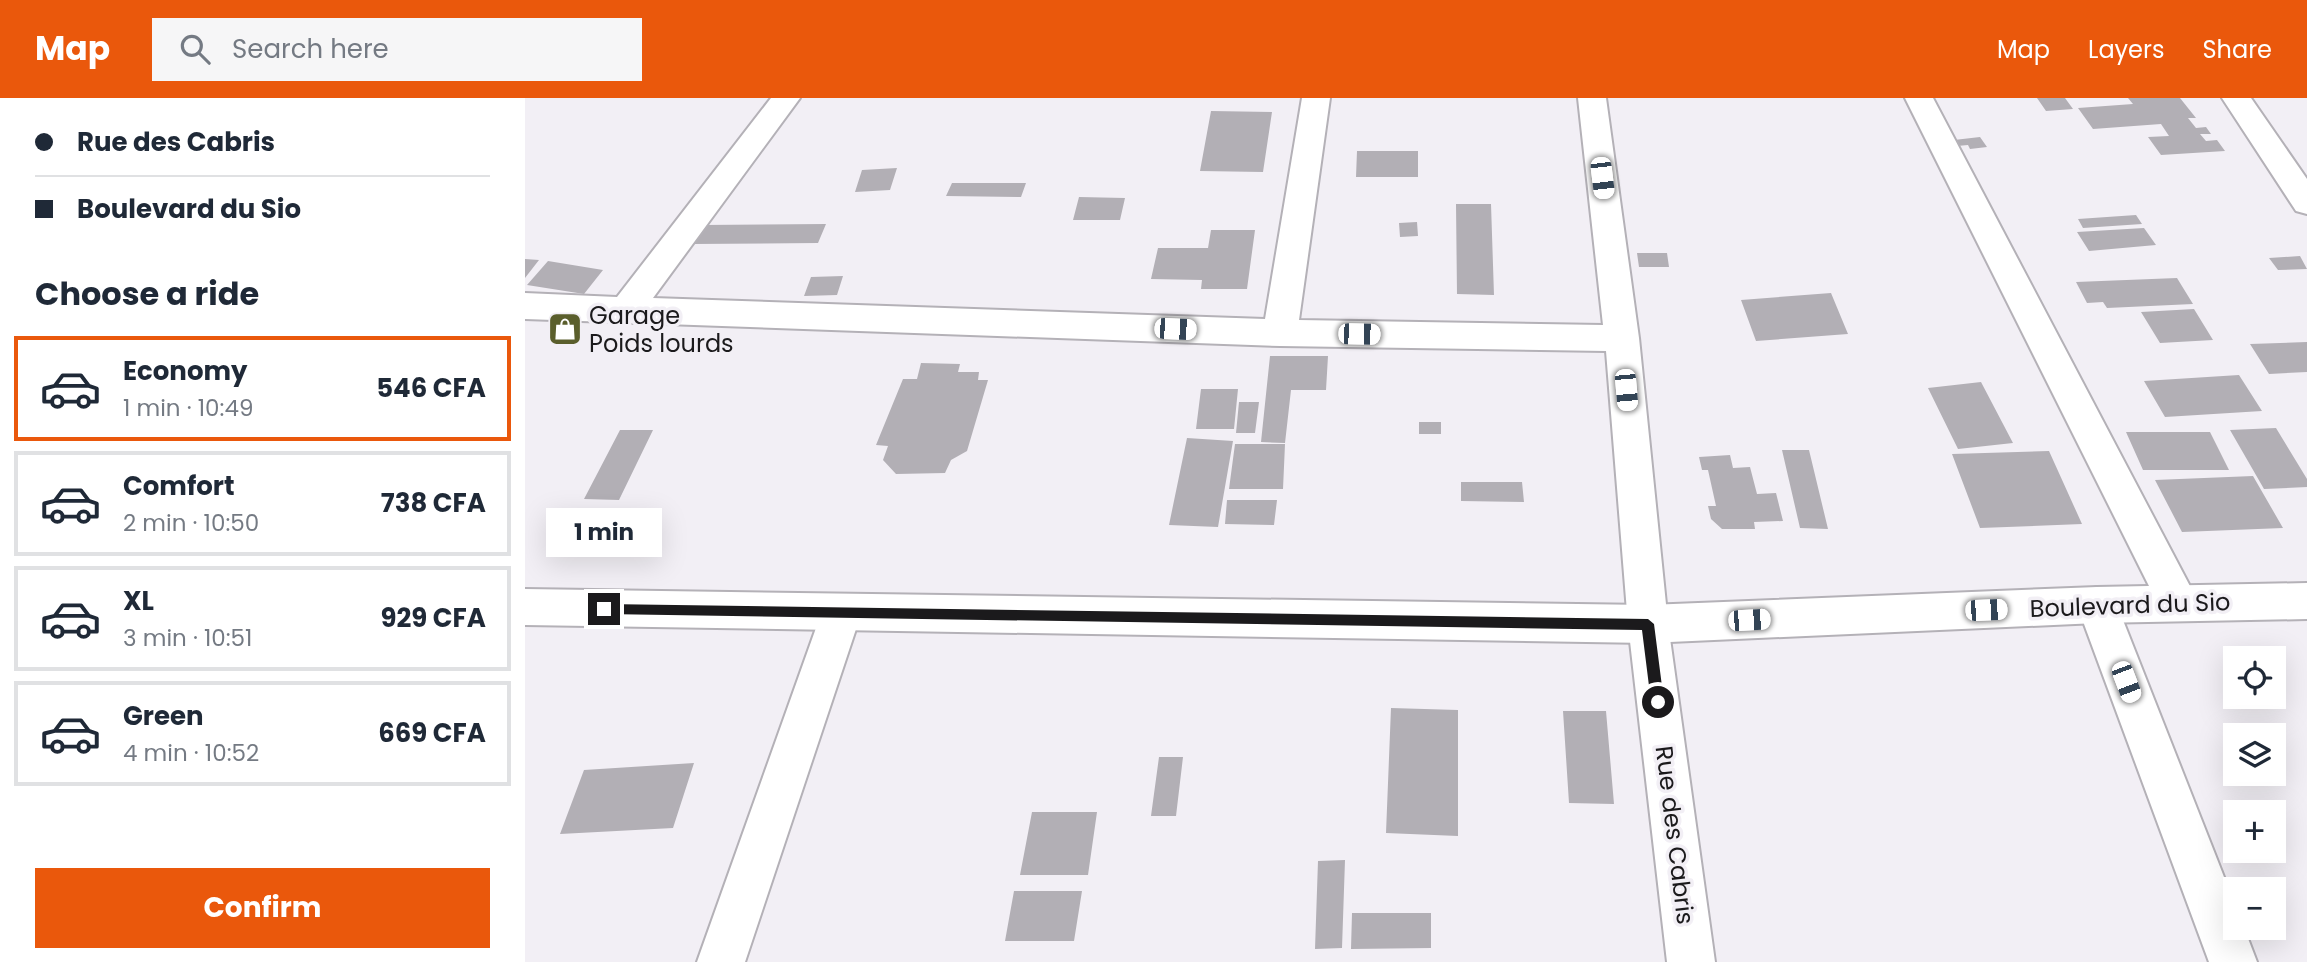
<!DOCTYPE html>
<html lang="en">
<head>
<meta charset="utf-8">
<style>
	:root { --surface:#fff; --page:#f6f6f7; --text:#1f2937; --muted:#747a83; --line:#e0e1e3; --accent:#ea580c }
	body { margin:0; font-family:Poppins,sans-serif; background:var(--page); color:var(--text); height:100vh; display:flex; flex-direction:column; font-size:26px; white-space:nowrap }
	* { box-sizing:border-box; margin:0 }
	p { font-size:23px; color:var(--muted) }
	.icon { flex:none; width:38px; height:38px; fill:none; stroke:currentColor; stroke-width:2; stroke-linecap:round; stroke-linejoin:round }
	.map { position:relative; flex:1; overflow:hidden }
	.details { display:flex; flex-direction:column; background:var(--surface); width:525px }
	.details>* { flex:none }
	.guide { display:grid; align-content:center; height:154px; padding:0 35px; background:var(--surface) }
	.tools { position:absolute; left:1698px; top:548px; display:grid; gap:14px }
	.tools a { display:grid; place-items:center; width:63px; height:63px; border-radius:0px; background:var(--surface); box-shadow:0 7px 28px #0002; font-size:35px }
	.end { position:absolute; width:32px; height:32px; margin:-16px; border:9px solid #1b1a1c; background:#fff; box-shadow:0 0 0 4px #fff }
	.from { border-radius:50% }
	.bubble { position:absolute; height:49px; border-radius:0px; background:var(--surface); box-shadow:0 7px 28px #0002; font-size:23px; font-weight:700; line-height:49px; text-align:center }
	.car { position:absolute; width:21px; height:42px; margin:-21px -10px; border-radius:9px; box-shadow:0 0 5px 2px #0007; background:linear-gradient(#fff 24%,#345 0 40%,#fff 0 76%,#345 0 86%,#fff 0) }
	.guide b { display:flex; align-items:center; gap:24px; height:66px; font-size:26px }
	.guide b+b { border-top:2px solid var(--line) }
	.guide i { width:18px; height:18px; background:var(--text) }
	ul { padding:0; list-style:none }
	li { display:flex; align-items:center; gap:21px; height:105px; margin:0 14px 10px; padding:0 21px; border:4px solid var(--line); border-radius:0px }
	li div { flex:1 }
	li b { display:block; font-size:26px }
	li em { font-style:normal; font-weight:700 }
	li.current { border-color:var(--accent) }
	li>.icon { width:63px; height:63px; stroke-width:1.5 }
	h2 { padding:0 35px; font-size:32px; line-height:84px }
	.button { display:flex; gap:14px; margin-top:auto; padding:14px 35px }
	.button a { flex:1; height:80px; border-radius:0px; background:var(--accent); color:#fff; font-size:28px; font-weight:700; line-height:80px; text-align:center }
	header { display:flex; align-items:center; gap:42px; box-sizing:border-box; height:98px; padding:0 35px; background:var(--accent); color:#fff }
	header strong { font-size:33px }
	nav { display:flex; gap:38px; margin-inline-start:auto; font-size:24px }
	.search { width:490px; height:63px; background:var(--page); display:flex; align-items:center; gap:18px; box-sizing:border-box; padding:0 24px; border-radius:0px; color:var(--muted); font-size:26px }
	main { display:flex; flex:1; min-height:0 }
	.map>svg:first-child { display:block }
</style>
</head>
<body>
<header>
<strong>Map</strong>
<div class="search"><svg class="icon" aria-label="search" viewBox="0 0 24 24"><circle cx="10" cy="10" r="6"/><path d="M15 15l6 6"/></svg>Search here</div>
<nav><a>Map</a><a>Layers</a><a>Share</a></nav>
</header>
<main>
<section class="details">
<div class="guide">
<b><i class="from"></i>Rue des Cabris</b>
<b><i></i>Boulevard du Sio</b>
</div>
<h2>Choose a ride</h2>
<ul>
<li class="current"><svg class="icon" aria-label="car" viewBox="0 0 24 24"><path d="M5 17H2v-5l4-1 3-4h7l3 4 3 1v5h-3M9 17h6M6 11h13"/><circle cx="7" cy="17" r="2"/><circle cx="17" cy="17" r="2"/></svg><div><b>Economy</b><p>1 min · 10:49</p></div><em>546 CFA</em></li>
<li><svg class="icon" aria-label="car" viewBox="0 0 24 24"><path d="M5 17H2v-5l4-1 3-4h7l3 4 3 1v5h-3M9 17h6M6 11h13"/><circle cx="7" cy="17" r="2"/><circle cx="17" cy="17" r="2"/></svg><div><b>Comfort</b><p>2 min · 10:50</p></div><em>738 CFA</em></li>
<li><svg class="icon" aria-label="car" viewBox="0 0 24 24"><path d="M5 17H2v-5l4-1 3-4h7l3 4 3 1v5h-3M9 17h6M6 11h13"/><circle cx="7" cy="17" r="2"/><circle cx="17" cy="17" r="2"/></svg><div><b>XL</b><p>3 min · 10:51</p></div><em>929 CFA</em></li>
<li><svg class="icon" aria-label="car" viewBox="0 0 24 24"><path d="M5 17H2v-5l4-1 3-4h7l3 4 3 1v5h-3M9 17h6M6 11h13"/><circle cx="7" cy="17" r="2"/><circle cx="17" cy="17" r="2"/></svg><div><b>Green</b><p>4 min · 10:52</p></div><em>669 CFA</em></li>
</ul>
<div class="button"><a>Confirm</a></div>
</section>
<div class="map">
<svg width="1782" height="864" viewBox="0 0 1782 864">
	<rect width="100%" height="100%" fill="#f2eff5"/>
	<path fill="#b2afb5" d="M1512,0H1540L1548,11L1521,13Z
		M1603,0H1655L1671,20H1663L1671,30L1681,29L1686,36H1675L1681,43L1692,42L1700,53L1636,57L1623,39L1644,38L1636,26L1568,31L1553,10L1608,6Z
		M686,13L747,14L738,74L675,73Z
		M1455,39L1462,49L1445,51L1443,47L1432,48L1429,42Z
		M832,53H893V79H831Z
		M372,70L365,92L330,94L337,72Z
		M427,85H501L496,99L421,98Z
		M554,99L600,100L595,122H548Z
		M931,106H966L969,197L932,196Z
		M1611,117L1617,126L1558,130L1553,121Z
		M892,124L893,138L875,139L874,125Z
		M301,126L293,145L167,146L177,127Z
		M1619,130L1631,147L1564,153L1552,134Z
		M686,132H730L722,191H676L677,182L626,181L633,150H683Z
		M1112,155H1142L1144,169H1114Z
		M1775,158L1782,171L1753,172L1744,160Z
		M0,161L14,162L0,180Z
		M23,163L78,172L59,196L2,187Z
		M318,178L312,197L279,198L286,179Z
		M1652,180L1668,206L1582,210L1578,204L1562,205L1551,184Z
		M1306,195L1323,236L1231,243L1216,202Z
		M1669,211L1688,242L1635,245L1616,214Z
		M1782,244V274L1744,276L1725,246Z
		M745,258H803L801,292H766L760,345L736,344Z
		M396,265L435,266L433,274H454L453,282H463L442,353L426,362L420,375L371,376L358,362L363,348L351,347L378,281H392Z
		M1714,277L1737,313L1640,319L1619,283Z
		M1456,284L1488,345L1433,351L1403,290Z
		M676,291H713L709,331H671Z
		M714,304H734L730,335H711Z
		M894,324H916V336H894Z
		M1751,330L1782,381V389L1739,391L1705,332Z
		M95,332H128L94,402L59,401Z
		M1601,334H1685L1704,372H1618Z
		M662,340L708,343L693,429L644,427Z
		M710,346H760L758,391H704Z
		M1257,352H1284L1303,431L1275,430Z
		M1524,353L1557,426L1455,430L1427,356Z
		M1205,357L1208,370L1225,369L1232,396L1251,395L1258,423L1229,424L1230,431H1197L1186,421L1183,408H1191L1183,372H1177L1174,359Z
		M1728,378L1758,430L1657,434L1630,382Z
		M936,384H997L999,404L936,403Z
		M702,402H752L749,427L700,426Z
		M866,610L933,612V738L861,735Z
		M1038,613H1081L1089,706L1044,705Z
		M634,659H658L651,718H626Z
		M169,665L148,730L35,736L59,672Z
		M507,714H572L563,777H495Z
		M820,762L817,850L790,851L793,763Z
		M489,793H557L549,843H480Z
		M827,815H906V850L826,851Z"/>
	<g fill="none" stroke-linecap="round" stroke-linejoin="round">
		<g stroke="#b4b1b7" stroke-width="4">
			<path id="minor" d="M246,0H275L128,200L740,221L777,0H805L774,222L1078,227L1053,0H1081L1114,240L1143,526L1190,864H1142L1103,526L1081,253L755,248L0,221V195L92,199Z
				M1380,0H1408L1667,492L1673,505L1667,518L1653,523L1639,518Z
				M1697,0H1726L1782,81V116L1771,113Z
				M1572,489L1586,494L1592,507L1710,807V830H1719L1732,864H1684L1552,507L1558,494Z
				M316,498L330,503L336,516L220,864H172L296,516L302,503Z"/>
		</g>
		<g stroke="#b4b1b7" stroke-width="4">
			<path id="tertiary" d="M1782,485V521L1572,525L1123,545L0,527V491L1123,507L1572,489Z"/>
		</g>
		<use href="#minor" fill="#fff" fill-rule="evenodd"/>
		<use href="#tertiary" fill="#fff" fill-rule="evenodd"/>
	</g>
	<path fill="#1b1a1c" d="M79,506L1123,521L1129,526L1139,604L1133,610L1126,604L1117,532L79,516L73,511Z"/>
	<defs>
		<g id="shop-square" transform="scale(1.75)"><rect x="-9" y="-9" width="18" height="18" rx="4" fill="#5a5e2c" stroke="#f2eff5"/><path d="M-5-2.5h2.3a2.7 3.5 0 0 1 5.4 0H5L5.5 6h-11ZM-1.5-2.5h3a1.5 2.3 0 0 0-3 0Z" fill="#fff"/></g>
	</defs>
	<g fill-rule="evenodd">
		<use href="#shop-square" x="40" y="231"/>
	</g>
	<g text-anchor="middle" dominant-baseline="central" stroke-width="7" stroke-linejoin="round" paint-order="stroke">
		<g font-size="24" fill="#1b1a1c" stroke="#f2eff5" text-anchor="start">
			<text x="64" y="217">Garage<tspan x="64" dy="28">Poids lourds</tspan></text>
		</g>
		<g font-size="24" fill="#1b1a1c" stroke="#f2eff5">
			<text transform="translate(1605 507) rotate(-2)">Boulevard du Sio</text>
			<text transform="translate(1150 737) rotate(83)">Rue des Cabris</text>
		</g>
	</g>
</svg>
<div class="tools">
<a><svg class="icon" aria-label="locate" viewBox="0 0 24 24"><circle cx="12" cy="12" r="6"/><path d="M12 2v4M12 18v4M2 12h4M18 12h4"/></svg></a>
<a><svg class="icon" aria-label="layers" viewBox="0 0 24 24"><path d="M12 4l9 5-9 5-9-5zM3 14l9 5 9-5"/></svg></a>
<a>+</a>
<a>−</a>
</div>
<i class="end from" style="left:1133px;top:604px"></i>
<i class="end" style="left:79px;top:511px"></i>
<div class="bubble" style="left:21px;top:410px;width:116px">1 min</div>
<i class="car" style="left:1077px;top:80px;rotate:173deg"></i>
<i class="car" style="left:650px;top:231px;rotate:92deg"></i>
<i class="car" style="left:834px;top:236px;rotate:91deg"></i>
<i class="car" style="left:1101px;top:292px;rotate:175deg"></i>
<i class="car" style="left:1461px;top:512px;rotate:88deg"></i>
<i class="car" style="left:1224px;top:522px;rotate:87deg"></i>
<i class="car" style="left:1601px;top:584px;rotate:159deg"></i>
</div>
</main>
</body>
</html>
